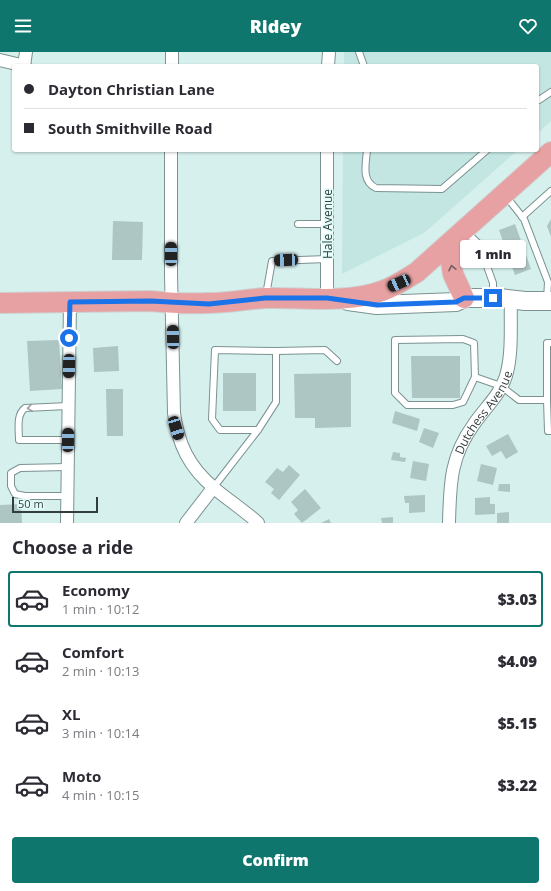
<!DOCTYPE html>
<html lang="en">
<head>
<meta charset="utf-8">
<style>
	:root { --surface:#fff; --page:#f2f2f3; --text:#2b2b33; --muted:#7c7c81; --line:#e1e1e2; --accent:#0f766e }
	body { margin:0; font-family:"Open Sans",sans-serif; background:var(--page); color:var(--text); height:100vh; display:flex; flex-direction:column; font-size:15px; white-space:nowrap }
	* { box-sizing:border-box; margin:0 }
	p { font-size:13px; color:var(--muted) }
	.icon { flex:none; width:22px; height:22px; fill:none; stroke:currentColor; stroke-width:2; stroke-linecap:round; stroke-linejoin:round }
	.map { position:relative; height:471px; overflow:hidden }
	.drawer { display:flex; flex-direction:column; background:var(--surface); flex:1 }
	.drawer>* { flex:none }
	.hud { position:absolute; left:12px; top:12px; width:527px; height:88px; border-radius:4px; box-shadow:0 1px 3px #0004; display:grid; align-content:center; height:88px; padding:0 12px; background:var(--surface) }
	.scale { position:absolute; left:12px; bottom:10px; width:86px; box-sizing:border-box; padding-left:4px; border:2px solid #333d3c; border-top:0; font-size:11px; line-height:14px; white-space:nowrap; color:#333d3c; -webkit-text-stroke:3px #e3fdfb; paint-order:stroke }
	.end { position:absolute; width:18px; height:18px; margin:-9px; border:5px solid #1a73e8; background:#fff; box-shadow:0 0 0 2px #fff }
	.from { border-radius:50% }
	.bubble { position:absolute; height:28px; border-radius:4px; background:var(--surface); box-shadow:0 1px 3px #0004; font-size:13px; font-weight:800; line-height:28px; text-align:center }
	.car { position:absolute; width:12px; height:24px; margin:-12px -6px; border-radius:5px; box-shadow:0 0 3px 1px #0007; background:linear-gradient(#222 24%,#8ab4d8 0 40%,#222 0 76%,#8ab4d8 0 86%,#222 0) }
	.hud b { display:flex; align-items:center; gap:14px; height:38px; font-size:15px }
	.hud b+b { border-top:1px solid var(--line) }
	.hud i { width:10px; height:10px; background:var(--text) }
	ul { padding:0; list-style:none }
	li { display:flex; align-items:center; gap:12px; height:56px; margin:0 8px 6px; padding:0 4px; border:2px solid transparent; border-radius:4px }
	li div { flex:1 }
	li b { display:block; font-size:15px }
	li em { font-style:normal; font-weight:800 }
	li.active { border-color:var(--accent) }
	li>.icon { width:36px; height:36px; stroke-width:1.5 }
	h2 { padding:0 12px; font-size:18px; line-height:48px }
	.cta { display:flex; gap:8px; margin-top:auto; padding:8px 12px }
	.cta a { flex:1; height:46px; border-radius:4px; background:var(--accent); color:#fff; font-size:16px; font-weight:800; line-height:46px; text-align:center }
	header { display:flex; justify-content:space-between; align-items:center; height:52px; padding:0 12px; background:var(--accent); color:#fff; font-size:18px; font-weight:800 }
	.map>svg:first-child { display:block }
</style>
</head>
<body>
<header><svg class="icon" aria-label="menu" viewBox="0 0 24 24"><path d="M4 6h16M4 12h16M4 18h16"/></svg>Ridey<svg class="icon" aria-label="heart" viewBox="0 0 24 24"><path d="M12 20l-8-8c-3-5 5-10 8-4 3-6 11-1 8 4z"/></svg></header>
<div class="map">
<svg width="551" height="471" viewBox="0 0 551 471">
	<rect width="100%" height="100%" fill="#d6f0ee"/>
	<path fill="#c3e6e3" d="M344,0H551V69L537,82V14H344Z
		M343,98H518L424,181L342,222Z"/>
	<path fill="#adc5c3" d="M551,167V185L547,174Z
		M113,169L143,170L142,208H112Z
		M515,172L531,217L515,223L499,178Z
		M59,288L62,337L30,339L27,289Z
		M118,294L119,319L94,320L93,296Z
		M411,304H460V346H412Z
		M223,321H256V359H223Z
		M351,321V375L315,376V366H295L294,322Z
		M106,337H123V384H107Z
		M395,359L420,367L417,379L392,371Z
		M424,376L439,381L433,396L419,390Z
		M508,382L518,400L506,407L501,399L492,404L486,394Z
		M393,400L400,401V405L406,406L405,410L391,408Z
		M413,409L429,412L426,429L410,426Z
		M481,412L497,416L493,433L477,429Z
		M289,413L300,423L279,448L271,441L274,437L265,430L277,416L283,420Z
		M499,432H510V440L498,439Z
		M305,437L321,456L302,471L294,462L298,458L291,450Z
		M425,443V460L409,461V451H405L404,444Z
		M490,445V452H495V462L475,463V446Z
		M21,452L22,471H0V453Z
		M509,460V471H497V461Z
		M393,465V471H382L381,466Z
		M329,467L331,471H321Z"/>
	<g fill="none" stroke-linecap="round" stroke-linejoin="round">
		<g stroke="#7b9291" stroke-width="8">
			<path id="lane" d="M359,0L364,14
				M537,46L539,48L551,40
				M367,98C366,112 361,129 376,136L442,137L487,98
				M505,143L524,167L548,230L547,248
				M522,165L551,139
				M298,172H328
				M465,179L479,192L493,231V245
				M266,243L272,209L327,207
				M276,299L325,298L337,309
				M475,325L463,350L453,353H407L395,341V288L463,287L474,291L475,325L501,334L519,348H547V291H551
				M547,348L548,379H551
				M68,388H19C19,377 16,363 25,356L68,354
				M213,436L258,378L276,350V299L215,298L212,367L220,378H258
				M67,444H25L15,442L11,434V421L20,416L68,415"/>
		</g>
		<g stroke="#7b9291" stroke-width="14">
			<g id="street">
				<path d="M0,8L25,14"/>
				<path d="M24,14L26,0"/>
				<path d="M172,14V0"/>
				<path d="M328,14L329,0"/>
				<path d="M171,98V223L174,361C178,392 189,415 214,436C228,448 244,458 258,471"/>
				<path d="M327,246V98"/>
				<path d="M67,471L70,250"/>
				<path d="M186,471L213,436"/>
				<path id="s1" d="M449,471C450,432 450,405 474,372C485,356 500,343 506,324C513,300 510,272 511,247"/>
			</g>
		</g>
		<g stroke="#7b9291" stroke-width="20">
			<path id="secondary" d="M348,249L377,253L456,250L464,246H500L525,249H551"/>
		</g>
		<g stroke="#ced0d0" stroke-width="22">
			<path id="primary" d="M456,185L451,210L453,222L464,246
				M0,251L150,249C170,251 189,252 208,251C228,251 247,247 266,246C304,245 346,252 382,239C394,235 406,227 417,220L551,100"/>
		</g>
		<use href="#lane" stroke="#fff" stroke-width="6"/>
		<use href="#street" stroke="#fff" stroke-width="12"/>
		<use href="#secondary" stroke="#fff" stroke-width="18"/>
		<use href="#primary" stroke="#e8a1a3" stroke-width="20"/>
	</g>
	<defs><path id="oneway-chevron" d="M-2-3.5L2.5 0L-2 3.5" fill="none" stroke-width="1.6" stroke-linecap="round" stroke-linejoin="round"/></defs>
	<use stroke="#726060" href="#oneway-chevron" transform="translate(452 216) rotate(-102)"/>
	<use stroke="#999e9e" href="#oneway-chevron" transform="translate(30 356) rotate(172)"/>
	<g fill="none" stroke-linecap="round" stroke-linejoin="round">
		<path stroke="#1a73e8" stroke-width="5" d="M69,286L70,250L150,249L209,252L265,246H327L377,253L456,250L464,246H493"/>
	</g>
	<g text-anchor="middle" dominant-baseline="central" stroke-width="3.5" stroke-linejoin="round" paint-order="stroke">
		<g font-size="12" fill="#333d3c" stroke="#e3fdfb">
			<text transform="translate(327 172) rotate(-90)">Hale Avenue</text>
			<text stroke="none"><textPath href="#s1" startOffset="119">Dutchess Avenue</textPath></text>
		</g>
	</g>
</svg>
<div class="scale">50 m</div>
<i class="end from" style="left:69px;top:286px"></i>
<i class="end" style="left:493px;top:246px"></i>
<div class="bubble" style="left:460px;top:188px;width:66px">1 min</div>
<i class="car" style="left:171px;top:202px;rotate:0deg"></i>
<i class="car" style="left:286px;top:208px;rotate:268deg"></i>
<i class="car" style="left:399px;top:231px;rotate:246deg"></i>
<i class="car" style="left:173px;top:285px;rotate:359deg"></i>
<i class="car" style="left:69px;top:314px;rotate:181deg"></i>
<i class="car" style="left:176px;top:376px;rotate:163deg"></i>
<i class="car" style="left:68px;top:388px;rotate:1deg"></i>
<div class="hud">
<b><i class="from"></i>Dayton Christian Lane</b>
<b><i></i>South Smithville Road</b>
</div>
</div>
<section class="drawer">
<h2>Choose a ride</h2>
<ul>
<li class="active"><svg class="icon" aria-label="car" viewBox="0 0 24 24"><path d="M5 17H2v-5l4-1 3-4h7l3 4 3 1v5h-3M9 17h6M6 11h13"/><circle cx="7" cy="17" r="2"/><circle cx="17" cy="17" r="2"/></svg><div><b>Economy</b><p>1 min · 10:12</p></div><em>$3.03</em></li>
<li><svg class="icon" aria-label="car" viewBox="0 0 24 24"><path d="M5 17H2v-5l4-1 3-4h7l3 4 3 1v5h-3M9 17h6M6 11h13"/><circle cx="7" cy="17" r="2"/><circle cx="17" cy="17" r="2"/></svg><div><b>Comfort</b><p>2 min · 10:13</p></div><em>$4.09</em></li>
<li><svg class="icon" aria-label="car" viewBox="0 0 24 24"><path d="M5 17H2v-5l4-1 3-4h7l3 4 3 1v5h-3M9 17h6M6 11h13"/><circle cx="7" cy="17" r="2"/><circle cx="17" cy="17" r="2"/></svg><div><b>XL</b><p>3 min · 10:14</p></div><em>$5.15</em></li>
<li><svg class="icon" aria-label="car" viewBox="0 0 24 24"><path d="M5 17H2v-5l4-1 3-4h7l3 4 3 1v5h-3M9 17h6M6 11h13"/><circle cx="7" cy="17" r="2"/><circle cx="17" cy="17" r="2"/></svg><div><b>Moto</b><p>4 min · 10:15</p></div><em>$3.22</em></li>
</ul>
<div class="cta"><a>Confirm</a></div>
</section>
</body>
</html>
